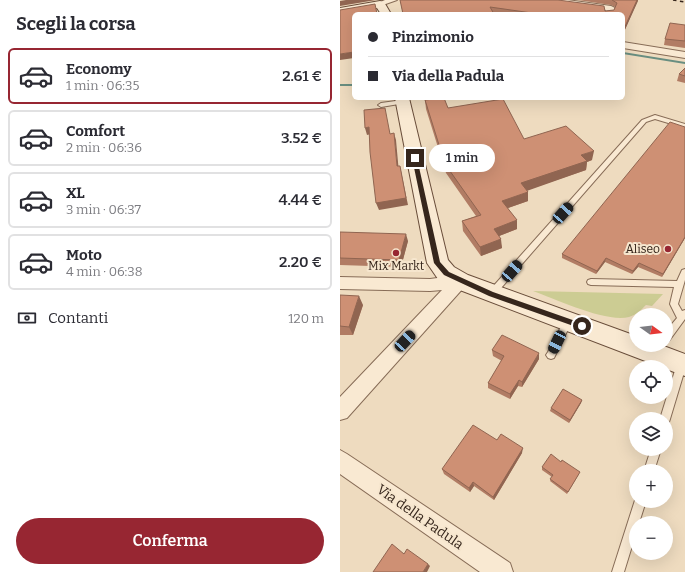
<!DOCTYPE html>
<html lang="it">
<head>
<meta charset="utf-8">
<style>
	:root { --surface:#fff; --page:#f2f2f3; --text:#2b2b33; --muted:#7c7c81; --line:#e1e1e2; --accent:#972632 }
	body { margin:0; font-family:Bitter,serif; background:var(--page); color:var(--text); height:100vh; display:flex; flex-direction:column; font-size:15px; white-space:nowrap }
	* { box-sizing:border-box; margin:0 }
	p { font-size:13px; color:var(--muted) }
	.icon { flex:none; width:22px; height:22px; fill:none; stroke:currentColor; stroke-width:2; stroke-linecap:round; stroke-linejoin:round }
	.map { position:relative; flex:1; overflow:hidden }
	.drawer { display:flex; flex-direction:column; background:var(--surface); width:340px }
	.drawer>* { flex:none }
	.top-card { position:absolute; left:12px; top:12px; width:273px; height:88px; border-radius:6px; box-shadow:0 4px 16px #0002; display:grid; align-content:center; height:88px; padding:0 16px; background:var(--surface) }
	.needle { width:26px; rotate:105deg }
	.controls { position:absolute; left:289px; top:308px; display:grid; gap:8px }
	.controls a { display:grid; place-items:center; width:44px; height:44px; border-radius:50%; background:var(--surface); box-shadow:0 4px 16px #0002; font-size:20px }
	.end { position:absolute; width:18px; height:18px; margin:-9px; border:5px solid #36261c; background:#fff; box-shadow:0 0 0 2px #fff }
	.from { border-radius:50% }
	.bubble { position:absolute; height:28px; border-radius:14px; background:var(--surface); box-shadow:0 4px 16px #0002; font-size:13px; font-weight:600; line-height:28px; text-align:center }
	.car { position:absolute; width:12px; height:24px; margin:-12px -6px; border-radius:5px; box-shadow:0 0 3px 1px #0007; background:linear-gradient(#222 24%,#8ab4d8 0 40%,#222 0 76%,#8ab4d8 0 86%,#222 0) }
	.top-card b { display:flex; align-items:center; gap:14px; height:38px; font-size:15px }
	.top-card b+b { border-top:1px solid var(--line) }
	.top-card i { width:10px; height:10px; background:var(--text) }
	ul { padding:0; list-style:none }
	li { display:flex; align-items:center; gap:12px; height:56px; margin:0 8px 6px; padding:0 8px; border:2px solid var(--line); border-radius:6px }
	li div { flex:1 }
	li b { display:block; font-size:15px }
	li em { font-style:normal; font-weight:600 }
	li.active { border-color:var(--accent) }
	li>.icon { width:36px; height:36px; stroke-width:1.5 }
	h2 { padding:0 16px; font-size:18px; line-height:48px }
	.pay { display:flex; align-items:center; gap:10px; height:44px; padding:0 16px; font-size:15px }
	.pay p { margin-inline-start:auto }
	.cta { display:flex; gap:8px; margin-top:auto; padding:8px 16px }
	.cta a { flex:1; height:46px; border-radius:24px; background:var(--accent); color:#fff; font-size:16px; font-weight:600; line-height:46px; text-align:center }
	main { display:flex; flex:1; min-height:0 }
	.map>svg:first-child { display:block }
</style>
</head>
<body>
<main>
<section class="drawer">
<h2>Scegli la corsa</h2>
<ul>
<li class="active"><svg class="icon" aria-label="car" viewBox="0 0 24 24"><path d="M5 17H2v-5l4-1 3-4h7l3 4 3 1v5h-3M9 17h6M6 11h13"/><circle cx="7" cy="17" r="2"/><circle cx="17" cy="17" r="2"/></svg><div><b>Economy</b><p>1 min · 06:35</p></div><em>2.61 €</em></li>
<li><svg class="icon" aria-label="car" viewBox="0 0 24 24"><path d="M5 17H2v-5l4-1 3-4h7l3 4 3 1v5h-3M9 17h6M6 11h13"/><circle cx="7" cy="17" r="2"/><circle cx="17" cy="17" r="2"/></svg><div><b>Comfort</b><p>2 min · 06:36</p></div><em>3.52 €</em></li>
<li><svg class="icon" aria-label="car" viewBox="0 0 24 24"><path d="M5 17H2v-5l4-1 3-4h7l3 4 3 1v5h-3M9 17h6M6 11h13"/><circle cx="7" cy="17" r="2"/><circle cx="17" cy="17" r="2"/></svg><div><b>XL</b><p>3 min · 06:37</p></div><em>4.44 €</em></li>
<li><svg class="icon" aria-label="car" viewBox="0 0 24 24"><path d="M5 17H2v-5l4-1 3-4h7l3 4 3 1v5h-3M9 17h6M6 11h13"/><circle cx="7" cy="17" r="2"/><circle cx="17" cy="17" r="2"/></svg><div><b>Moto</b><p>4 min · 06:38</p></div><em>2.20 €</em></li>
</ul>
<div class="pay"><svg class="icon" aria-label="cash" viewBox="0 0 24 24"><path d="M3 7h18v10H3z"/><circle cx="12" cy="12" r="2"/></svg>Contanti<p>120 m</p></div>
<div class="cta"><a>Conferma</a></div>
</section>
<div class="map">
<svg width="345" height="572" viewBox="0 0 345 572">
	<rect width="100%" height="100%" fill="#eedbbf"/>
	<path fill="#cccc93" d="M193,291L323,294L312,306L306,305C301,310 296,315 289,317C266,323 216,299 193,291Z"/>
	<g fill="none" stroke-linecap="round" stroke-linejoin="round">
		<path fill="#698e81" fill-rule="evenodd" d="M283,52L345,62V64L283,54Z
			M0,84H14V86H0Z"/>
		<g stroke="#876c57" stroke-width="2">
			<path id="lane" d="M63,100L65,101V103L41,107L38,105L41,103Z
				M315,115L345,124V128L315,119L306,122L155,295H149L148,293L149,291L302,120Z
				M345,269V280L338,304L342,311L345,310V319L329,341L326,342V331L337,318L330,304L334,287L251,285L248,284L247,282L248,280L251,279L337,281L342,270Z
				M228,317L231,319L232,321L214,358L211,359L208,358L206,355L208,352L225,319Z
				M342,360L345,361V369L330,419L329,422L326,423V419H320L337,364L339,361Z
				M311,449H321L314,471H304Z
				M296,497V501H306L299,523H296V533L284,572H272Z"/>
		</g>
		<g stroke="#876c57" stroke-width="2">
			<path id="street" d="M45,0H57L40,6L36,4Z
				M205,0H227L271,6L275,8L272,14H264L266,10L209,2Z
				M283,42L345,52V58L283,48Z
				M120,275L126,277L128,281L126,285L7,418L0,420V397L102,290L90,291L0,289V277L90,279Z
				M0,450L7,454L170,563L173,572H140L0,474Z"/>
		</g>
		<g stroke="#694d3a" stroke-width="2">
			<path id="secondary" d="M40,1L44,2L51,14H41L37,8L0,14V8Z
				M55,98H69L108,260L114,267L128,275L296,336V345H321L345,354V376L326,369V367H321L112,287L98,279L87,263Z"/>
		</g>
		<use href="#lane" fill="#f9e9d2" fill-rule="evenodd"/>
		<use href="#street" fill="#f9e9d2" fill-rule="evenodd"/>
		<use href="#secondary" fill="#f9e9d2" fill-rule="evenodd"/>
		<path stroke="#36261c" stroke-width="1.5" stroke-dasharray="3.5 3.5" stroke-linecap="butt" d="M333,0L345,2"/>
	</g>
	<path fill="#b17c64" d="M60,0H218L265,11L274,10L275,7L271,5L238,0H298L283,34V14H165L153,12L154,14H63Z
		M345,25V48L324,45L325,39Z
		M345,68V83L337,81L339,74Z
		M85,100L108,108L184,139L252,160L247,162L246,170L187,190L188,192V201L168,208L177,229L159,236L162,248L141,256L123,231L122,221L136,216L106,173L86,109Z
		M0,232L68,241L61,267L0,265Z
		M345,238L322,277L298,267L292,274L265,262L256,274L222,258V254Z
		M0,295L23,305L13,335H0Z
		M152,350L199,359L182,387L178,386L170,399L148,388V383L162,361L153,356Z
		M242,400L241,403L229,423L210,411L211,408Z
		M157,440L182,453L154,500L134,486L130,492L104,474L102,469Z
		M202,467L239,474L227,494L210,481L212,477L202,470Z"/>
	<path fill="#906551" d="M6,0H36L0,6V1Z
		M297,0H298V1L283,34V31Z
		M14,52V58L0,60V54Z
		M29,127L31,134L27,135L25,128Z
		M54,133L56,140L59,173L57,166Z
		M254,151L252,160L247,162L246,170L181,193V183L241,155Z
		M60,166L68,205L39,210L36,203Z
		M188,192V201L162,210V201Z
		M177,220V229L154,238V229Z
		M66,234L68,241L61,267L59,260Z
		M345,237V238L322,277L323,274Z
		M161,239L162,248L141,256L140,247Z
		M266,258L265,262L256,274L257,271Z
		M299,263L298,267L292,274L293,271Z
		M19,296L23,305L13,335L9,327Z
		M199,353V359L182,387V382Z
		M179,380L178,386L170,399V394Z
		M242,400L241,403L229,423L230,420Z
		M183,448L182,453L154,500L153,497Z
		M133,482L134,486L130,492L129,488Z
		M88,564L90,566L87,572H83Z"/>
	<path fill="#ce9074" stroke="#906551" d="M60,0H218L264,6L265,11L274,10L277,3L272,0H297L283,31V14H199L150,7L154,14H63Z
		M35,4L37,14H14V52L0,54V10Z
		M330,23L345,25V41L325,39Z
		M345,68V76L339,74Z
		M102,98H104L108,108L163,99L184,139L226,126L254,151L241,155L247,161L181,183L188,192L162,201L177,220L154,229L161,239L140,247L122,221L141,215L105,164L85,100Z
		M45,108L50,134L54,133L57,166H60L66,198L36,203L30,152L29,127L25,128L24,110Z
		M330,122L345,127V237L323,274L299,263L293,271L266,258L257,271L222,254Z
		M0,232L66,234L59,260L0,258Z
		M0,295L19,296L9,327L0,326Z
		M162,335L199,353L182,382L179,380L170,394L148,383L164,356L152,350Z
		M223,389L242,400L230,420L211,408Z
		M133,425L157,440L161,434L183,448L153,497L133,482L129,488L102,469Z
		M211,454L221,462L222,460L240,472L228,492L210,479L213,475L202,467Z
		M52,544L64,554L67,549L88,564L83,572H33Z"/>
	<path fill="#36261c" d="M75,156L77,158L100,262L109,272L153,292L244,324V328L242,329L149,296L104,275L94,263L72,158Z"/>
	<g fill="#972632" stroke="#f6e6ce" stroke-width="1.5">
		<circle cx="328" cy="249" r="4"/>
		<circle cx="56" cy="253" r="4"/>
	</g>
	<g text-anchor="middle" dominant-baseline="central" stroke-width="4" stroke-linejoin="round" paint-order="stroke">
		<g font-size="12" fill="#36261c" stroke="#f6e6ce" text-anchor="end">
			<text x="320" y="249">Aliseo</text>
			<text x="56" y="266" text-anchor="middle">Mix Markt</text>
		</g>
		<g font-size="14" fill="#36261c" stroke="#f6e6ce">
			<text transform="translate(80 517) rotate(35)">Via della Padula</text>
		</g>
	</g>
</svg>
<div class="controls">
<a><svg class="needle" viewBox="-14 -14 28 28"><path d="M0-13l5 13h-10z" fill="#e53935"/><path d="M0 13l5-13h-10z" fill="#7c7c81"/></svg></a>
<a><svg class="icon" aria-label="locate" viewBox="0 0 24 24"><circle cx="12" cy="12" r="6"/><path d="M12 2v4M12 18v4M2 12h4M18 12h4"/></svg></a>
<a><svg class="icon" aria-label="layers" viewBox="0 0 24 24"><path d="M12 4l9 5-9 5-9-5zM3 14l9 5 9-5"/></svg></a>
<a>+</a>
<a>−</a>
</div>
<i class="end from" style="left:242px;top:326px"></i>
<i class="end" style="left:75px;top:158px"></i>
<div class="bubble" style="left:89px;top:144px;width:66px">1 min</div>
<i class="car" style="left:223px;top:213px;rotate:42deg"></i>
<i class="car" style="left:172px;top:271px;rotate:41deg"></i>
<i class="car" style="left:65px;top:341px;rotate:43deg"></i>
<i class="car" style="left:217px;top:342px;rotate:206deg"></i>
<div class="top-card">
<b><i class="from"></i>Pinzimonio</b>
<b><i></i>Via della Padula</b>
</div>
</div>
</main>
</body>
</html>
